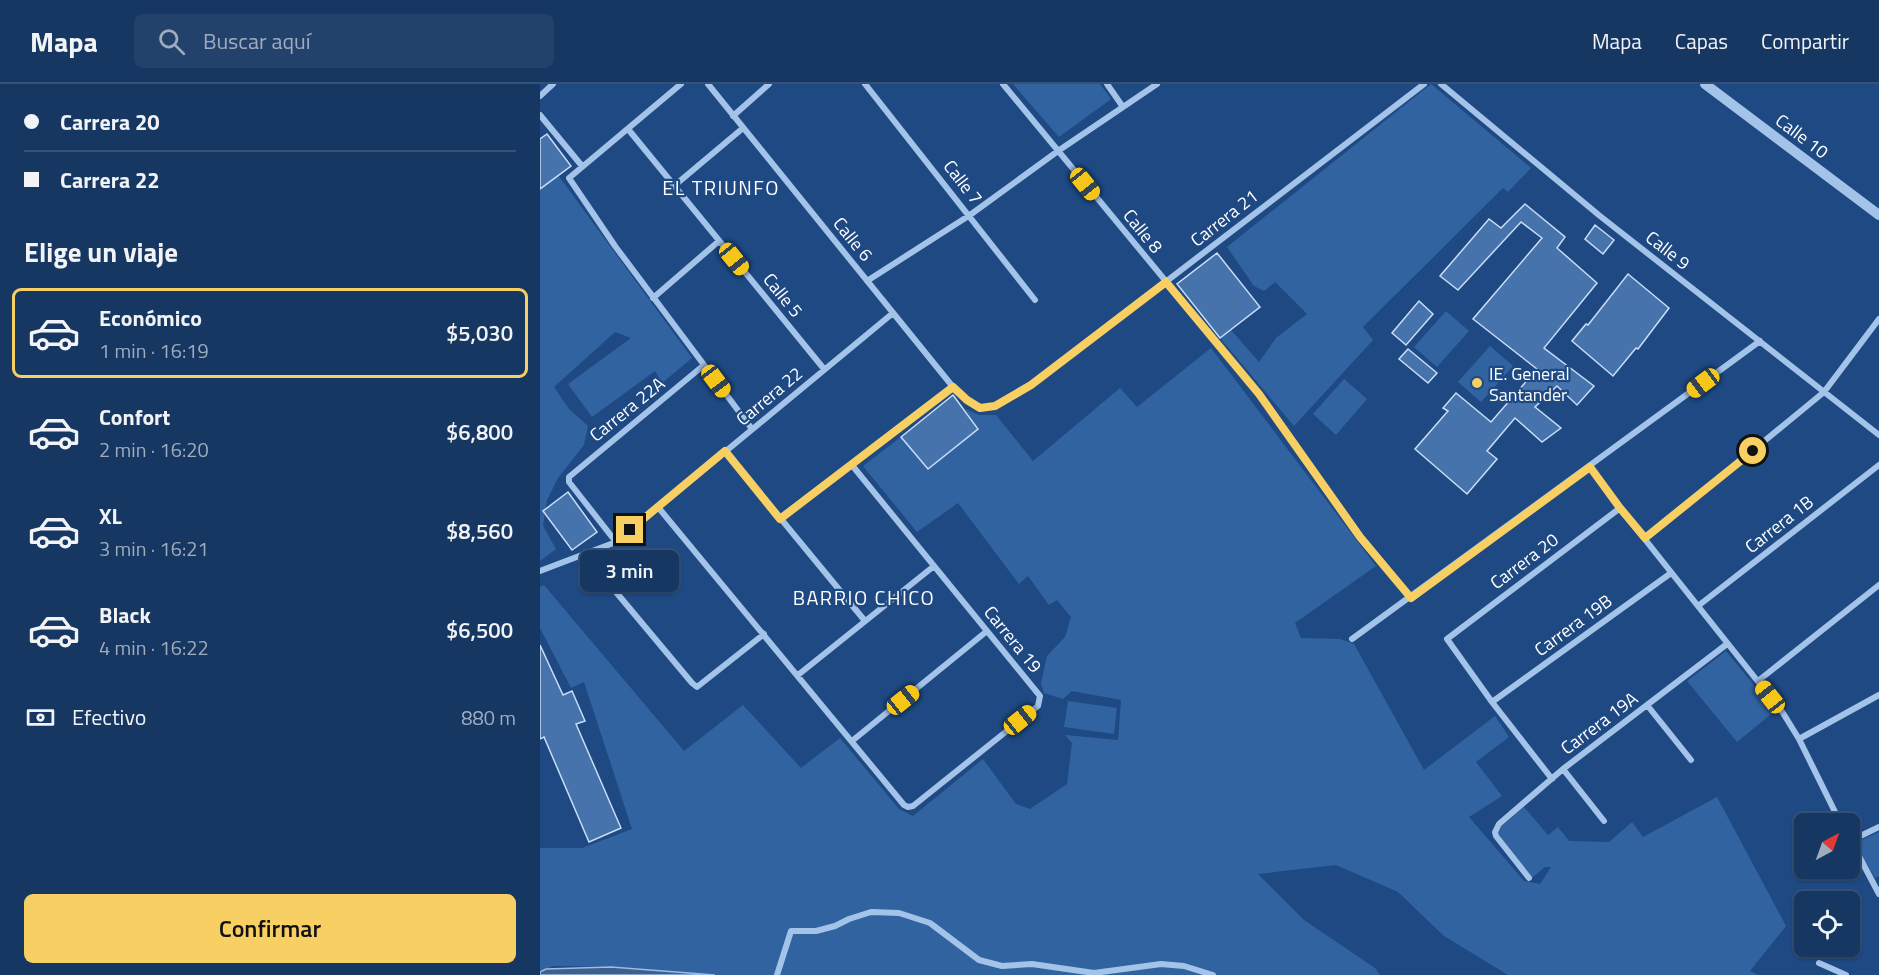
<!DOCTYPE html>
<html lang="es">
<head>
<meta charset="utf-8">
<style>
	:root { --surface:#163762; --page:#23426b; --text:#f1f3f6; --muted:#9eacbe; --line:#355177; --accent:#f8cf63 }
	body { margin:0; font-family:"Titillium Web",sans-serif; background:var(--page); color:var(--text); height:100vh; display:flex; flex-direction:column; font-size:22px; white-space:nowrap }
	* { box-sizing:border-box; margin:0 }
	p { font-size:20px; color:var(--muted) }
	.icon { flex:none; width:33px; height:33px; fill:none; stroke:currentColor; stroke-width:2; stroke-linecap:round; stroke-linejoin:round }
	.map { position:relative; flex:1; overflow:hidden }
	.drawer { display:flex; flex-direction:column; background:var(--surface); width:540px }
	.drawer>* { flex:none }
	.banner { display:grid; align-content:center; height:132px; padding:0 24px; background:var(--surface) }
	.needle { width:39px; rotate:41deg }
	.tools { position:absolute; left:1254px; top:729px; display:grid; gap:12px }
	.tools a { display:grid; place-items:center; width:66px; height:66px; border-radius:9px; background:var(--surface); box-shadow:0 2px 4px #0004,0 0 0 2px var(--line); font-size:30px }
	.end { position:absolute; width:27px; height:27px; margin:-14px; border:8px solid #f8cf63; background:#111; box-shadow:0 0 0 3px #111 }
	.from { border-radius:50% }
	.bubble { position:absolute; height:42px; border-radius:9px; background:var(--surface); box-shadow:0 2px 4px #0004,0 0 0 2px var(--line); font-size:20px; font-weight:600; line-height:42px; text-align:center }
	.car { position:absolute; width:18px; height:36px; margin:-18px -9px; border-radius:8px; box-shadow:0 0 4px 2px #0007; background:linear-gradient(#f5c518 24%,#345 0 40%,#f5c518 0 76%,#345 0 86%,#f5c518 0) }
	.banner b { display:flex; align-items:center; gap:21px; height:57px; font-size:22px }
	.banner b+b { border-top:2px solid var(--line) }
	.banner i { width:15px; height:15px; background:var(--text) }
	ul { padding:0; list-style:none }
	li { display:flex; align-items:center; gap:18px; height:90px; margin:0 12px 9px; padding:0 12px; border:3px solid transparent; border-radius:9px }
	li div { flex:1 }
	li b { display:block; font-size:22px }
	li em { font-style:normal; font-weight:600 }
	li.current { border-color:var(--accent) }
	li>.icon { width:54px; height:54px; stroke-width:1.5 }
	h2 { padding:0 24px; font-size:27px; line-height:72px }
	.pay { display:flex; align-items:center; gap:15px; height:66px; padding:0 24px; font-size:22px }
	.pay p { margin-inline-start:auto }
	.action { display:flex; gap:12px; margin-top:auto; padding:12px 24px }
	.action a { flex:1; height:69px; border-radius:9px; background:var(--accent); color:#111; font-size:24px; font-weight:600; line-height:69px; text-align:center }
	header { display:flex; align-items:center; gap:36px; box-sizing:border-box; height:84px; padding:0 30px; background:var(--surface); border-bottom:2px solid var(--line) }
	header strong { font-size:28px }
	nav { display:flex; gap:33px; margin-inline-start:auto; font-size:21px }
	.search { width:420px; height:54px; background:var(--page); display:flex; align-items:center; gap:15px; box-sizing:border-box; padding:0 21px; border-radius:9px; color:var(--muted); font-size:22px }
	main { display:flex; flex:1; min-height:0 }
	.map>svg:first-child { display:block }
</style>
</head>
<body>
<header>
<strong>Mapa</strong>
<div class="search"><svg class="icon" aria-label="search" viewBox="0 0 24 24"><circle cx="10" cy="10" r="6"/><path d="M15 15l6 6"/></svg>Buscar aquí</div>
<nav><a>Mapa</a><a>Capas</a><a>Compartir</a></nav>
</header>
<main>
<section class="drawer">
<div class="banner">
<b><i class="from"></i>Carrera 20</b>
<b><i></i>Carrera 22</b>
</div>
<h2>Elige un viaje</h2>
<ul>
<li class="current"><svg class="icon" aria-label="car" viewBox="0 0 24 24"><path d="M5 17H2v-5l4-1 3-4h7l3 4 3 1v5h-3M9 17h6M6 11h13"/><circle cx="7" cy="17" r="2"/><circle cx="17" cy="17" r="2"/></svg><div><b>Económico</b><p>1 min · 16:19</p></div><em>$5,030</em></li>
<li><svg class="icon" aria-label="car" viewBox="0 0 24 24"><path d="M5 17H2v-5l4-1 3-4h7l3 4 3 1v5h-3M9 17h6M6 11h13"/><circle cx="7" cy="17" r="2"/><circle cx="17" cy="17" r="2"/></svg><div><b>Confort</b><p>2 min · 16:20</p></div><em>$6,800</em></li>
<li><svg class="icon" aria-label="car" viewBox="0 0 24 24"><path d="M5 17H2v-5l4-1 3-4h7l3 4 3 1v5h-3M9 17h6M6 11h13"/><circle cx="7" cy="17" r="2"/><circle cx="17" cy="17" r="2"/></svg><div><b>XL</b><p>3 min · 16:21</p></div><em>$8,560</em></li>
<li><svg class="icon" aria-label="car" viewBox="0 0 24 24"><path d="M5 17H2v-5l4-1 3-4h7l3 4 3 1v5h-3M9 17h6M6 11h13"/><circle cx="7" cy="17" r="2"/><circle cx="17" cy="17" r="2"/></svg><div><b>Black</b><p>4 min · 16:22</p></div><em>$6,500</em></li>
</ul>
<div class="pay"><svg class="icon" aria-label="cash" viewBox="0 0 24 24"><path d="M3 7h18v10H3z"/><circle cx="12" cy="12" r="2"/></svg>Efectivo<p>880 m</p></div>
<div class="action"><a>Confirmar</a></div>
</section>
<div class="map">
<svg width="1339" height="891" viewBox="0 0 1339 891">
	<rect width="100%" height="100%" fill="#1e4983"/>
	<path fill="#3263a1" d="M473,0H560L571,15L519,53Z
		M891,0L991,84L968,108L963,104L823,243L833,256L754,342L680,254L691,246L719,278L736,254L767,230L735,198L724,207L714,202L687,163Z
		M18,91L152,274L122,299L115,287L52,333L28,300L91,254L75,248L14,303L29,325L48,342L44,361L18,394L7,416L3,442L16,465L0,477V101L2,104Z
		M906,227L929,247L897,283L874,263Z
		M950,262L973,282L941,318L918,298Z
		M671,264L836,482L755,539L761,554L800,555L814,560L884,686L955,632L969,653L936,678L962,712L929,733L984,797L1000,800L1011,783H1005L992,794L960,752L958,748L962,742L984,723L1008,751L1018,743L1029,757L1069,758L1092,738L1103,753L1177,713L1246,842L1210,887L1218,891H968L904,852L858,808L796,781L718,790L764,836L835,884L840,891H178L79,883L13,882L0,888V764H42L92,745L44,598L31,604L0,544V503L4,501L144,667L203,621L261,684L300,654L359,725L373,732L443,675L476,720L490,725L527,700L532,659L525,651L578,656L581,616L532,607L523,615L504,609L501,599L507,572L525,553L531,533L517,516L509,521L488,492L479,500L418,419L377,448L323,382L361,353L388,385L438,345L425,325L439,331H456L493,377L580,304L597,323Z
		M804,295L827,315L796,351L773,330Z
		M1186,567L1235,627L1197,658L1147,597Z
		M528,617L577,624L574,650L524,643Z
		M1339,748V792L1335,794L1315,759Z"/>
	<path fill="#40608a" stroke="#98beeb" stroke-width="1.5" d="M71,883L175,891H0V888L6,885Z"/>
	<path fill="#4673ab" stroke="#c9ddf7" stroke-width="1.5" d="M7,50L31,82L0,105V55Z
		M985,120L1025,153L1017,164L1057,199L1004,264L1054,302L1037,321L1017,302L995,323L1021,344L1002,358L975,334L947,367L957,375L927,410L875,365L908,327L903,324L916,309L951,338L997,285L933,235L1002,154L981,138L918,206L900,192L949,135L961,144Z
		M1055,141L1074,156L1063,170L1045,155Z
		M677,169L720,223L680,254L637,200Z
		M1088,190L1129,224L1098,265L1096,264L1073,292L1032,257L1046,240L1048,241Z
		M879,217L893,230L866,261L852,249Z
		M868,265L897,289L888,299L859,275Z
		M413,311L438,345L388,385L361,353Z
		M28,408L57,448L32,466L3,427Z
		M0,561L23,611L32,607L45,637L36,640L81,744L49,758L4,653L0,655Z"/>
	<g fill="none" stroke-linecap="round" stroke-linejoin="round">
		<path stroke="#a4c3e9" stroke-width="6" d="M141,0L29,94L75,162L212,345
			M168,0L413,303L427,316L440,324L455,322L491,301L884,0
			M325,0L495,216
			M463,0L719,310L821,453L871,514
			M567,0L583,23
			M901,0L1060,132L1339,351
			M0,12L13,0
			M0,31L42,82
			M193,32L229,0
			M88,45L284,285
			M134,102L203,44
			M327,197L430,131L518,67L617,0
			M113,214L179,157
			M185,367L325,537
			M1050,383L1080,424L1243,629L1259,655L1301,740
			M118,423L364,721L368,723L373,722L498,622L500,612L311,380
			M240,434L413,303
			M1105,455L1284,308L1339,235
			M76,458L29,398V393L164,281
			M45,471L152,599L157,603L224,550
			M0,487L76,458L353,229
			M1158,522L1339,381
			M812,555L1220,257
			M258,591L394,482
			M1218,597L1339,501
			M952,618L1131,489
			M1107,621L1151,676
			M1259,655L1339,611
			M312,657L447,547
			M1023,685L1064,737
			M1012,695L952,618L907,555L1080,424
			M1310,755L1339,810
			M1310,757L1339,743
			M989,794L956,752L955,748L959,740L1023,685L1187,560
			M1279,879L1306,891
			M237,891L251,847H276L295,842L309,835L331,828L359,829L390,839L439,876L462,882L492,880L554,889L621,880L644,882L673,891"/>
		<path stroke="#a4c3e9" stroke-width="10" d="M1165,0L1339,131"/>
	</g>
	<g fill="none" stroke-linecap="round" stroke-linejoin="round">
		<path stroke="#f8cf63" stroke-width="8" d="M90,446L185,367L240,435L413,303L427,316L440,324L455,322L491,301L626,198L719,310L820,453L871,514L1050,383L1080,424L1105,454L1213,367"/>
	</g>
	<circle fill="#f8cf63" stroke="#1e4983" stroke-width="2" cx="937" cy="299" r="6"/>
	<g text-anchor="middle" dominant-baseline="central" stroke-width="4.5" stroke-linejoin="round" paint-order="stroke">
		<g font-size="18" fill="#fff" stroke="#1e4983">
			<text transform="translate(1262 52) rotate(37)">Calle 10</text>
			<text transform="translate(423 98) rotate(52)">Calle 7</text>
			<text transform="translate(684 134) rotate(-38)">Carrera 21</text>
			<text transform="translate(603 147) rotate(51)">Calle 8</text>
			<text transform="translate(313 155) rotate(51)">Calle 6</text>
			<text transform="translate(1128 166) rotate(38)">Calle 9</text>
			<text transform="translate(243 211) rotate(51)">Calle 5</text>
			<text transform="translate(229 312) rotate(-40)">Carrera 22</text>
			<text transform="translate(87 325) rotate(-39)">Carrera 22A</text>
			<text transform="translate(1239 440) rotate(-38)">Carrera 1B</text>
			<text transform="translate(984 477) rotate(-37)">Carrera 20</text>
			<text transform="translate(1033 541) rotate(-36)">Carrera 19B</text>
			<text transform="translate(473 555) rotate(51)">Carrera 19</text>
			<text transform="translate(1059 639) rotate(-37)">Carrera 19A</text>
		</g>
		<g font-size="18" fill="#fff" stroke="#1e4983" text-anchor="start">
			<text x="949" y="289">IE. General<tspan x="949" dy="21">Santander</tspan></text>
		</g>
		<g font-size="20" letter-spacing="1.5" fill="#fff" stroke="#1e4983">
			<text x="181" y="103">EL TRIUNFO</text>
			<text x="324" y="513">BARRIO CHICO</text>
		</g>
	</g>
</svg>
<div class="tools">
<a><svg class="needle" viewBox="-14 -14 28 28"><path d="M0-13l5 13h-10z" fill="#e53935"/><path d="M0 13l5-13h-10z" fill="#9eacbe"/></svg></a>
<a><svg class="icon" aria-label="locate" viewBox="0 0 24 24"><circle cx="12" cy="12" r="6"/><path d="M12 2v4M12 18v4M2 12h4M18 12h4"/></svg></a>
</div>
<i class="end from" style="left:1213px;top:367px"></i>
<i class="end" style="left:90px;top:446px"></i>
<div class="bubble" style="left:40px;top:466px;width:99px">3 min</div>
<i class="car" style="left:545px;top:100px;rotate:141deg"></i>
<i class="car" style="left:194px;top:175px;rotate:141deg"></i>
<i class="car" style="left:176px;top:297px;rotate:143deg"></i>
<i class="car" style="left:1163px;top:299px;rotate:233deg"></i>
<i class="car" style="left:1230px;top:613px;rotate:322deg"></i>
<i class="car" style="left:363px;top:616px;rotate:51deg"></i>
<i class="car" style="left:480px;top:636px;rotate:51deg"></i>
</div>
</main>
</body>
</html>
